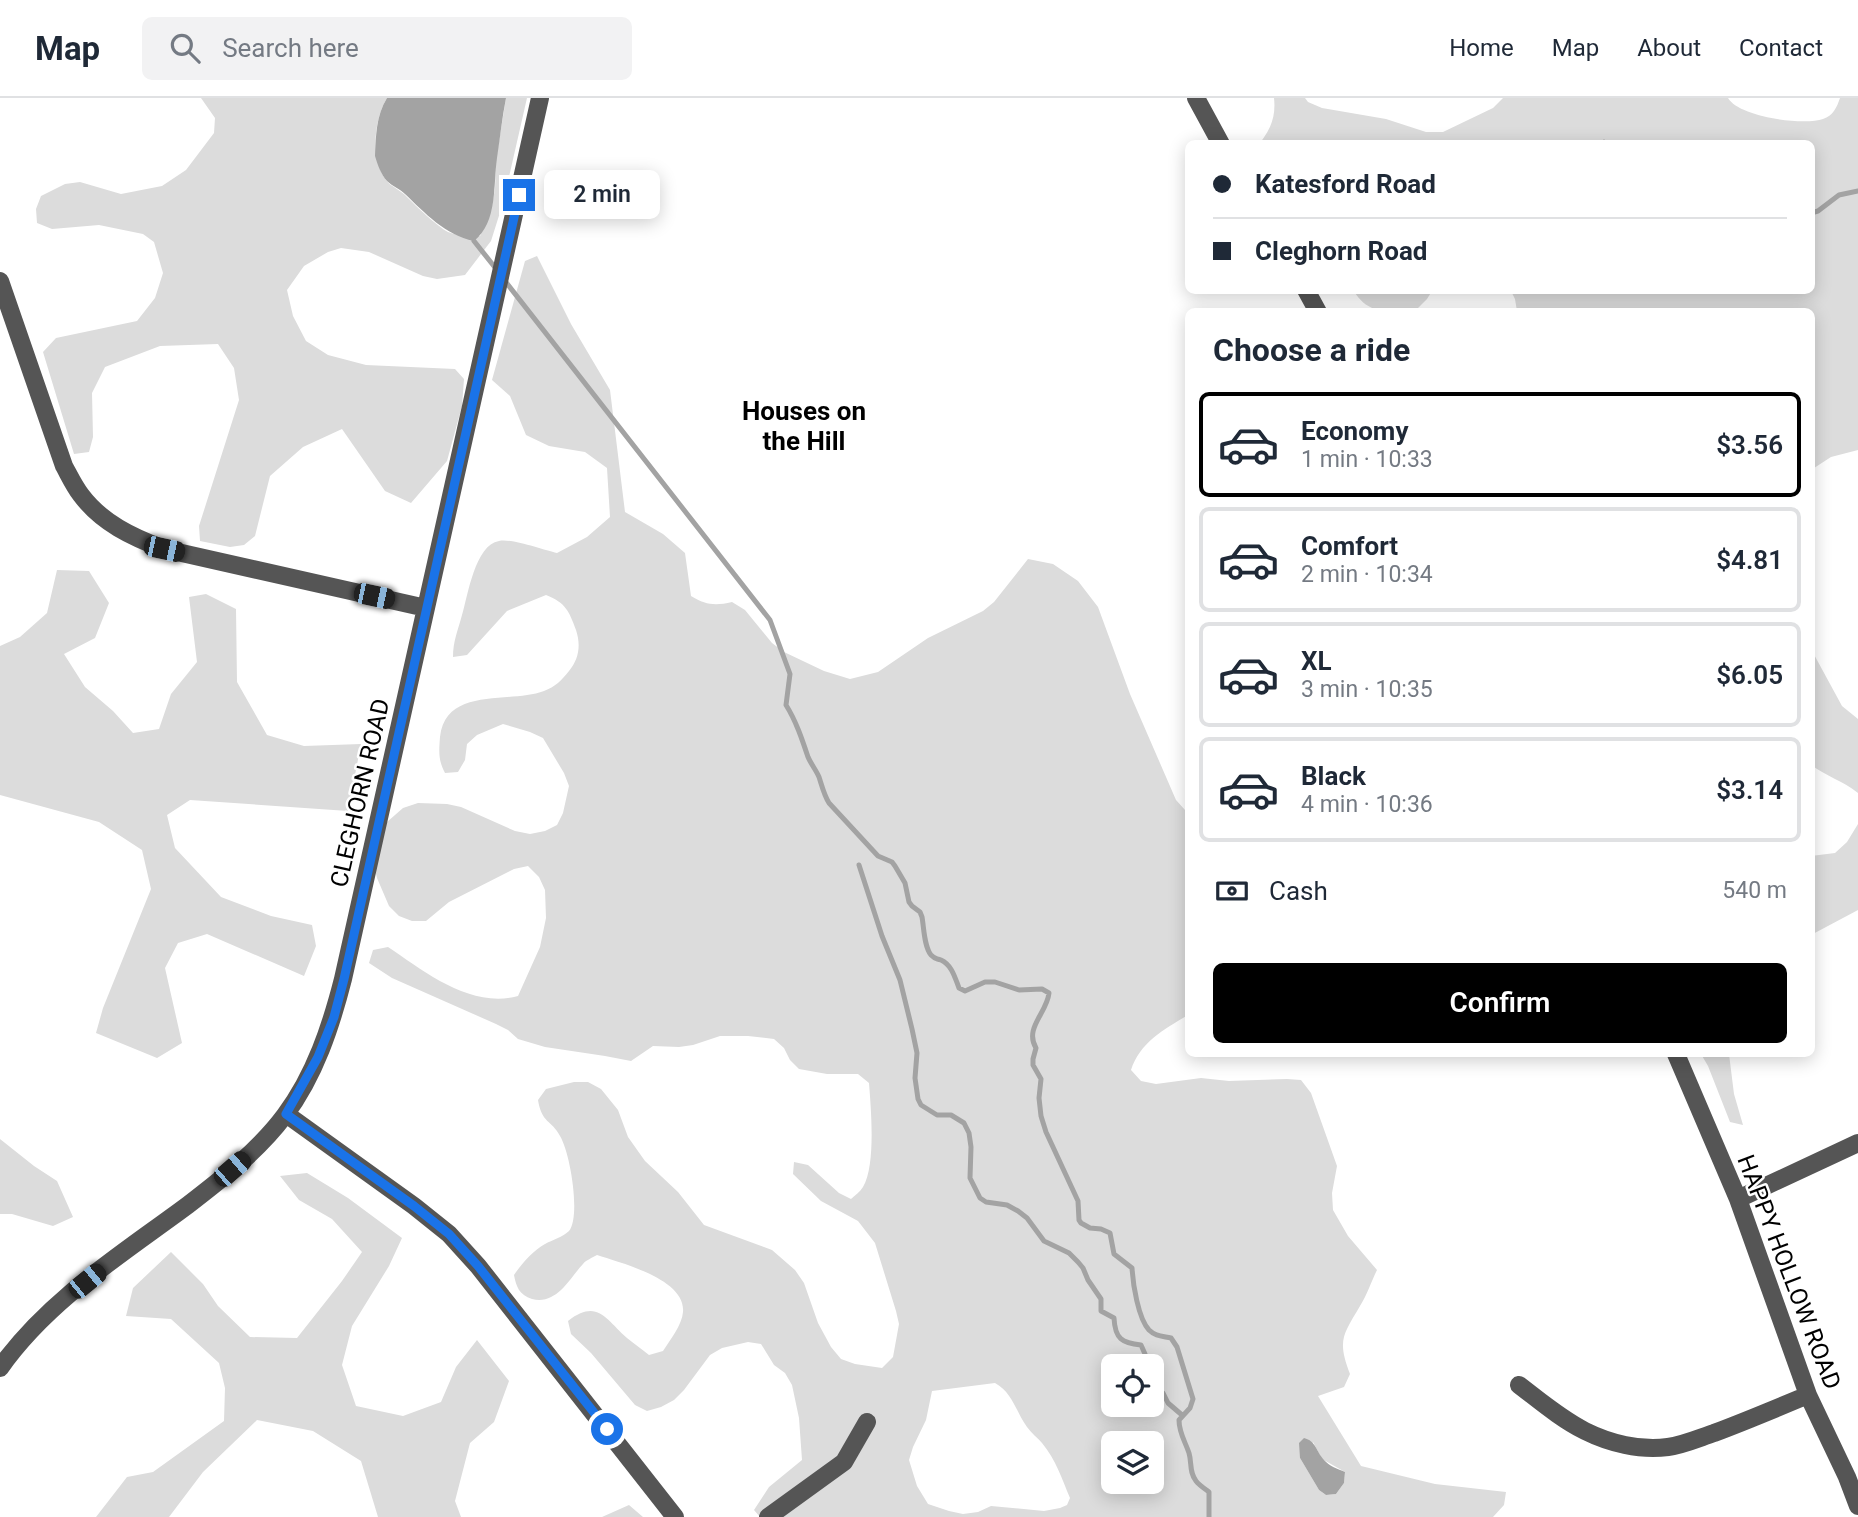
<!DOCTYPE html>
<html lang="en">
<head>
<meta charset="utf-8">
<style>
	:root { --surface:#fff; --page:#f2f2f3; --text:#1f2937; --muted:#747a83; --line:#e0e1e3; --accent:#000 }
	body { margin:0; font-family:Roboto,sans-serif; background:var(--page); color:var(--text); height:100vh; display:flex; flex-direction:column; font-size:26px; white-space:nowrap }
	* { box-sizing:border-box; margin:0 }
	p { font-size:23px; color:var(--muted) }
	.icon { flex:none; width:38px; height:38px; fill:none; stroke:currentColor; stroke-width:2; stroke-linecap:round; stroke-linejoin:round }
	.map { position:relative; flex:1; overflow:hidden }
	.details { position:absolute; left:1185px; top:210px; width:630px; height:749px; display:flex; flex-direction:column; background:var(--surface); border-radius:10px; box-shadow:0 4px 18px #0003 }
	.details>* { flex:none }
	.guide { position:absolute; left:1185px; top:42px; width:630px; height:154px; border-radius:10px; box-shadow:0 4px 18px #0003; display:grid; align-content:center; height:154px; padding:0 28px; background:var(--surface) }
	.fabs { position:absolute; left:1101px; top:1256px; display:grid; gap:14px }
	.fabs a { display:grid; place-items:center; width:63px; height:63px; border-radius:10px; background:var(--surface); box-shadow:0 4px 18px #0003; font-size:35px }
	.end { position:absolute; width:32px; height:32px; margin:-16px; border:9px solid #1a73e8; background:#fff; box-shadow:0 0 0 4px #fff }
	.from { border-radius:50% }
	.bubble { position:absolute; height:49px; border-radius:10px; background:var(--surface); box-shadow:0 4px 18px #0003; font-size:23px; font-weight:600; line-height:49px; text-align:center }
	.car { position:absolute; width:21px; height:42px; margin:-21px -10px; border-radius:9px; box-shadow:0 0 5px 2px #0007; background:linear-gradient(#222 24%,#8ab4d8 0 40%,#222 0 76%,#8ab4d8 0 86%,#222 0) }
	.guide b { display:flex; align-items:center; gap:24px; height:66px; font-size:26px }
	.guide b+b { border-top:2px solid var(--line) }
	.guide i { width:18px; height:18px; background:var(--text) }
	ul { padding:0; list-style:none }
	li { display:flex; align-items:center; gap:21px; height:105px; margin:0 14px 10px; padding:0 14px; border:4px solid var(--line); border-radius:10px }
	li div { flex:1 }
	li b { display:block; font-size:26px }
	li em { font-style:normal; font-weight:600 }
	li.active { border-color:var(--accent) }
	li>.icon { width:63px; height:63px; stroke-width:1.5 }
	h2 { padding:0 28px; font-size:32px; line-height:84px }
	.pay { display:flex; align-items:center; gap:18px; height:77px; padding:0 28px; font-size:26px }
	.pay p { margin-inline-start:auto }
	.action { display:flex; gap:14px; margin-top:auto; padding:14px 28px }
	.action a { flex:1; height:80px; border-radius:10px; background:var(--accent); color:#fff; font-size:28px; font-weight:600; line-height:80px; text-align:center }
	header { display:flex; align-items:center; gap:42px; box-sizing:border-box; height:98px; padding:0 35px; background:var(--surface); border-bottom:2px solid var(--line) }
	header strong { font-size:33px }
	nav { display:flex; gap:38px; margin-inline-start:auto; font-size:24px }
	.search { width:490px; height:63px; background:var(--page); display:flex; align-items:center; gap:18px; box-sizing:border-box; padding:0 24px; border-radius:10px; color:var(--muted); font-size:26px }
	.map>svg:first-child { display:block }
</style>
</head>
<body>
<header>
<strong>Map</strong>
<div class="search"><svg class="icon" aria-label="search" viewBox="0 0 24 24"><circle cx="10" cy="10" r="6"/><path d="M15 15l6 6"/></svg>Search here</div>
<nav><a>Home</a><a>Map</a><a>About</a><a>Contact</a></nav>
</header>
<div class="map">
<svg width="1858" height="1419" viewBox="0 0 1858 1419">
	<rect width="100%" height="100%" fill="#fff"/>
	<path fill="#dcdcdc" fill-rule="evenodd" d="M201,0H387C374,21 370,61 386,82C391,89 401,92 407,99C416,108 437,128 448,134C457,138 471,137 480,138L491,113L495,91L496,62L506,0H527L503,105L491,143L465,177L437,181L423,178L369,154L341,150L328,154L304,168L287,192L293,218L306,243L328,257L366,267L455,271L464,281L462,308L447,363L411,405L385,393L342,331L303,349L270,378L255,438L244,447L230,449L200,443L199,428L239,302L234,270L218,246L160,248L105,269L92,295L93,339L89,354L74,356L43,254L56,240L137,223L155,200L163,175L154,144L143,136L99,127L52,131L37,125L36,111L41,98L65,86L80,84L121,96L162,88L186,72L214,35L215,20Z
		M1274,0H1305L1308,4L1322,10L1386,21L1426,34H1443L1493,10L1503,0H1728C1739,19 1804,28 1823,21C1833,18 1837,9 1840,0H1858V352L1831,359L1811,372V214L1517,213L1515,201L1511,193L1811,192V46L1260,45C1271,31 1276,18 1274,0Z
		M537,158L571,226L610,292L625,414L663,436L685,455L691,498C706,507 715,508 732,504L745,512L772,545L784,554L824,573L850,581L878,574L928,540L983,513L994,504L1028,461L1053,466L1078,483L1098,509L1130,596L1176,702L1185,712L1188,710V917C1165,931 1140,944 1131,972L1141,983L1156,986L1201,980L1229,983L1287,981L1301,982L1311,995L1337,1068L1332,1095L1333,1112L1348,1138L1377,1172C1371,1184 1367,1197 1360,1208C1343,1237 1337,1242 1350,1276L1344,1289L1318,1298L1361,1368L1435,1386L1506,1394L1504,1407L1493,1419H760L754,1412L769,1389L802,1362L799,1320L792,1287L785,1275L774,1267L761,1246L748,1244L722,1250L710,1257L684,1292L674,1302L661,1309L647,1313L635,1307L591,1255L571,1236L568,1223C598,1200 606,1222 627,1240C634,1246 642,1251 649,1257L663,1253C670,1242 682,1227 683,1214C686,1181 621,1165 597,1157C592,1160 586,1162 583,1166C569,1181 557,1207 532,1201C519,1197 516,1188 514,1177C522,1165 533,1153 545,1146C552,1142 563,1139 569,1133C581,1118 570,1054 560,1038C551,1021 542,1026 538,1002L546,991L574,984H588L601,991L618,1012L628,1039L645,1063L678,1094L704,1127L772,1152L795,1172L804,1185L818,1225L831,1249L841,1261L855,1266L882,1270L893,1259L899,1226L896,1213L875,1145L858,1123L821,1103L793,1076L794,1064L808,1067L839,1095L851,1101C855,1097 860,1094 863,1089C876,1067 871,1011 869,985L858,976H827L799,971L790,962L784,950L774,941L748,938H720L693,947L679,949L653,948L631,963L605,958L545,949L518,941L508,932L496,926L392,880L369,865L373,852L388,849C425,874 471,911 518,898L540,849L546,820L545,792L539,779L528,768L514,771L449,804L426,823H412L399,818L389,808L377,780L371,755L379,731L403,710L418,705L447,706L461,709L515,733L530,736L545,733L557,727L563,715L569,688L564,675L543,640L530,634L503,626L477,637L467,646L465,662L458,674L445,675C438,662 439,653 440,639C446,588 510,606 544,593C555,589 562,582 569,573C579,561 581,547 576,532C569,513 566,505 546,497L507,513L467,557L453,559C453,543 458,532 462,517C468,497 475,447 499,443C511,440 544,452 557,455L587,439L610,419L607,370L585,354L549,348L526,337L510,298L492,282L525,163ZM1113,1269H1152V1307H1113ZM995,1285C1013,1295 1016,1314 1027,1329C1031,1335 1038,1340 1042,1345C1056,1362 1062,1381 1070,1400L1067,1407L1060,1410L1044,1413L991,1408L978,1414L963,1416L949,1413L928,1406L917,1388L909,1362L913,1349L926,1322L932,1293ZM1313,1344L1322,1361L1345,1374L1344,1385L1336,1396L1326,1397L1319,1392L1300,1360ZM1113,1346H1152V1384H1113Z
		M1354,193V192L1432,193L1427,201L1414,214C1389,214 1368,217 1354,193Z
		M57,472L89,473L109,505L95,540L64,556L85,589L113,613L133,635L159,631L171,596L197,564L189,499L206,496L236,511L237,584L267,637L304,648L361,646L348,713L190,702L167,717L175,750L221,799L271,818L312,827L316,848L304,878L207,836L178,845L165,870L182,945L157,960L96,935L103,910L151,791L142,752L99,724L0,697V548L20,539L47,515Z
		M1811,551L1842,608L1858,621V695C1843,683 1826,678 1811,667Z
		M1858,726V812L1811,837V758L1835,755L1847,744Z
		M1701,956H1729L1734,996L1743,1027L1730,1024L1708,968Z
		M0,1041L34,1068L57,1083L73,1119L53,1128L12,1116H0Z
		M307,1075L348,1100L402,1140L389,1168L352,1228L342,1267L356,1308L403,1318L441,1304L456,1269L477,1242L509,1283L494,1324L470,1345L455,1403L461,1419H378L361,1363L313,1333L257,1322L203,1374L169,1419H96L127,1379L153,1374L224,1323L225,1290L219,1265L171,1221L126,1218L133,1190L171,1154L203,1186L218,1208L250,1239L297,1240L342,1183L362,1154L332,1121L299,1102L280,1078Z
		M629,1407L643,1419H602Z"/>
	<path fill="#a3a3a3" d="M387,0H506C502,20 500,40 497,60C493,87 498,124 474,143C445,137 425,115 405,96C400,91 392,88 387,83C381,77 377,65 375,58C376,37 376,18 387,0Z
		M1304,1340C1316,1343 1316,1353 1324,1362C1329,1368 1338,1371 1345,1374L1344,1385L1336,1396L1326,1397L1319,1392L1300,1360L1299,1345Z"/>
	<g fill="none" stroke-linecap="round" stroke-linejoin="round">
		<path stroke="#a3a3a3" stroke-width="5" d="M1601,46L1604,44L1607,46
			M1811,115L1818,113L1839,97L1858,93
			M474,143L497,172
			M505,183L770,522L790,576L786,607C796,623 802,641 808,659C811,666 816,672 819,679C822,688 824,697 829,705L878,758L892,764L895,768L905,785L909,804L912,808L920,814L922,819C924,830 924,848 931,857C936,862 936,860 941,862C952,867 955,880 959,890L965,893L985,884H995L1019,892L1042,891L1049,895C1047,915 1024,930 1036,950L1033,961V967L1041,981L1039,1000L1041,1018L1046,1034L1078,1103L1079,1122L1081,1125L1090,1130L1101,1131L1110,1135L1114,1156L1132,1170C1133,1186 1138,1220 1149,1232C1155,1238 1162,1238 1171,1240L1177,1249L1193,1301L1190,1310L1179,1322C1179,1335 1185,1343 1189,1355C1192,1365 1189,1374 1196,1383C1199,1387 1205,1391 1209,1394V1419
			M859,767L882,838L900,882L912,931L917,955L915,980L918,1001L921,1007L937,1017H951L964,1025L969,1035L971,1049L970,1080L980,1100L986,1104L1007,1107L1018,1113L1027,1120L1044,1143L1069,1155L1078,1164L1083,1170L1088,1182L1101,1201V1213L1114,1220C1115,1241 1122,1245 1141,1247L1145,1256L1143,1269
			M1152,1285L1163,1295L1168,1305L1182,1317"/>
		<path stroke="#555" stroke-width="18" d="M1196,0L1221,46
			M0,183L64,368C69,377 74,388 81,397C102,425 132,439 164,451L426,510
			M1306,192L1318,214
			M1676,956L1738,1101L1808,1297L1847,1379L1858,1408
			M286,1016L414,1108L449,1136L478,1168L675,1419
			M1738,1101L1858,1045
			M0,1270C48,1202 122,1156 188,1107C223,1080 259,1052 285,1017C315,977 331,928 343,881L540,0
			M1519,1287C1540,1303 1561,1321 1585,1333C1609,1345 1640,1353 1668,1349C1683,1347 1699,1340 1714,1335C1746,1323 1777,1310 1808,1297
			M768,1419L844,1364L867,1324"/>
	</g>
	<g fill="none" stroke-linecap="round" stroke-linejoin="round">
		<path stroke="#1a73e8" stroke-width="9" d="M519,97L344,881L334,919L318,959L286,1016L414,1108L449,1136L478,1168L607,1331"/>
	</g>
	<g text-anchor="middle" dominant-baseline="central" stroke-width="5" stroke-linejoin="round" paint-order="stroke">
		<g font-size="24" fill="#000" stroke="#fff">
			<text transform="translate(360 695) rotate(-77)">CLEGHORN ROAD</text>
			<text transform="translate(1789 1174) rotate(69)">HAPPY HOLLOW ROAD</text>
		</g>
		<g font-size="26" font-weight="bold" fill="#000" stroke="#fff">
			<text x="804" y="313">Houses on<tspan x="804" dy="30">the Hill</tspan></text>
		</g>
	</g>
</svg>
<div class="fabs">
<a><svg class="icon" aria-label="locate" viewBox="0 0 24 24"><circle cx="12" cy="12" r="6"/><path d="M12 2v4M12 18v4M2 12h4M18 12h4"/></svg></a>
<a><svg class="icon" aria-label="layers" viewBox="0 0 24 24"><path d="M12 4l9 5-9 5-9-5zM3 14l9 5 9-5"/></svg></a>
</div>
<i class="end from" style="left:607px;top:1331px"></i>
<i class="end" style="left:519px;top:97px"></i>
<div class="bubble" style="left:544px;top:72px;width:116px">2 min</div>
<i class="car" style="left:164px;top:451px;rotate:102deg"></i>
<i class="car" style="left:374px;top:498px;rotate:102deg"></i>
<i class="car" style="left:232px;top:1071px;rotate:49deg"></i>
<i class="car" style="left:87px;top:1183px;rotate:51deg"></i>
<div class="guide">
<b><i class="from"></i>Katesford Road</b>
<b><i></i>Cleghorn Road</b>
</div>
<section class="details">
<h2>Choose a ride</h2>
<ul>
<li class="active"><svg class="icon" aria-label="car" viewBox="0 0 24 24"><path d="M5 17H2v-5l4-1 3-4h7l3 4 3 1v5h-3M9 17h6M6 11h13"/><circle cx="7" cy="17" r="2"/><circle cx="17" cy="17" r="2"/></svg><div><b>Economy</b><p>1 min · 10:33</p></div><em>$3.56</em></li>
<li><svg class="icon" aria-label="car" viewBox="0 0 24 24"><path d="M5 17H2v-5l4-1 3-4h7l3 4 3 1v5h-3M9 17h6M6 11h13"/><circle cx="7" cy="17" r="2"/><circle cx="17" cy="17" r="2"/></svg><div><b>Comfort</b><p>2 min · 10:34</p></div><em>$4.81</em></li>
<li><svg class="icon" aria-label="car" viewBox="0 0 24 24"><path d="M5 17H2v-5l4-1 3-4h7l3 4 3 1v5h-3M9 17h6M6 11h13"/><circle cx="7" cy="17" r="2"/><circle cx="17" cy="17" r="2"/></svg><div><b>XL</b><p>3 min · 10:35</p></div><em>$6.05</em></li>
<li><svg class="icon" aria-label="car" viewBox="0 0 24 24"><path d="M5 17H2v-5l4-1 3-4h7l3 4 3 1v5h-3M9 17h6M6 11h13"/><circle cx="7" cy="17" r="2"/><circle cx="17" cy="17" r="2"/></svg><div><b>Black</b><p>4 min · 10:36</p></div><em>$3.14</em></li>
</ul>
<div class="pay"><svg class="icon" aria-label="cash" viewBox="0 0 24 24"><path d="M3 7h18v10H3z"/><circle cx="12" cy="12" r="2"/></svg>Cash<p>540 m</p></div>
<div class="action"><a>Confirm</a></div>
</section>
</div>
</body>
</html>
